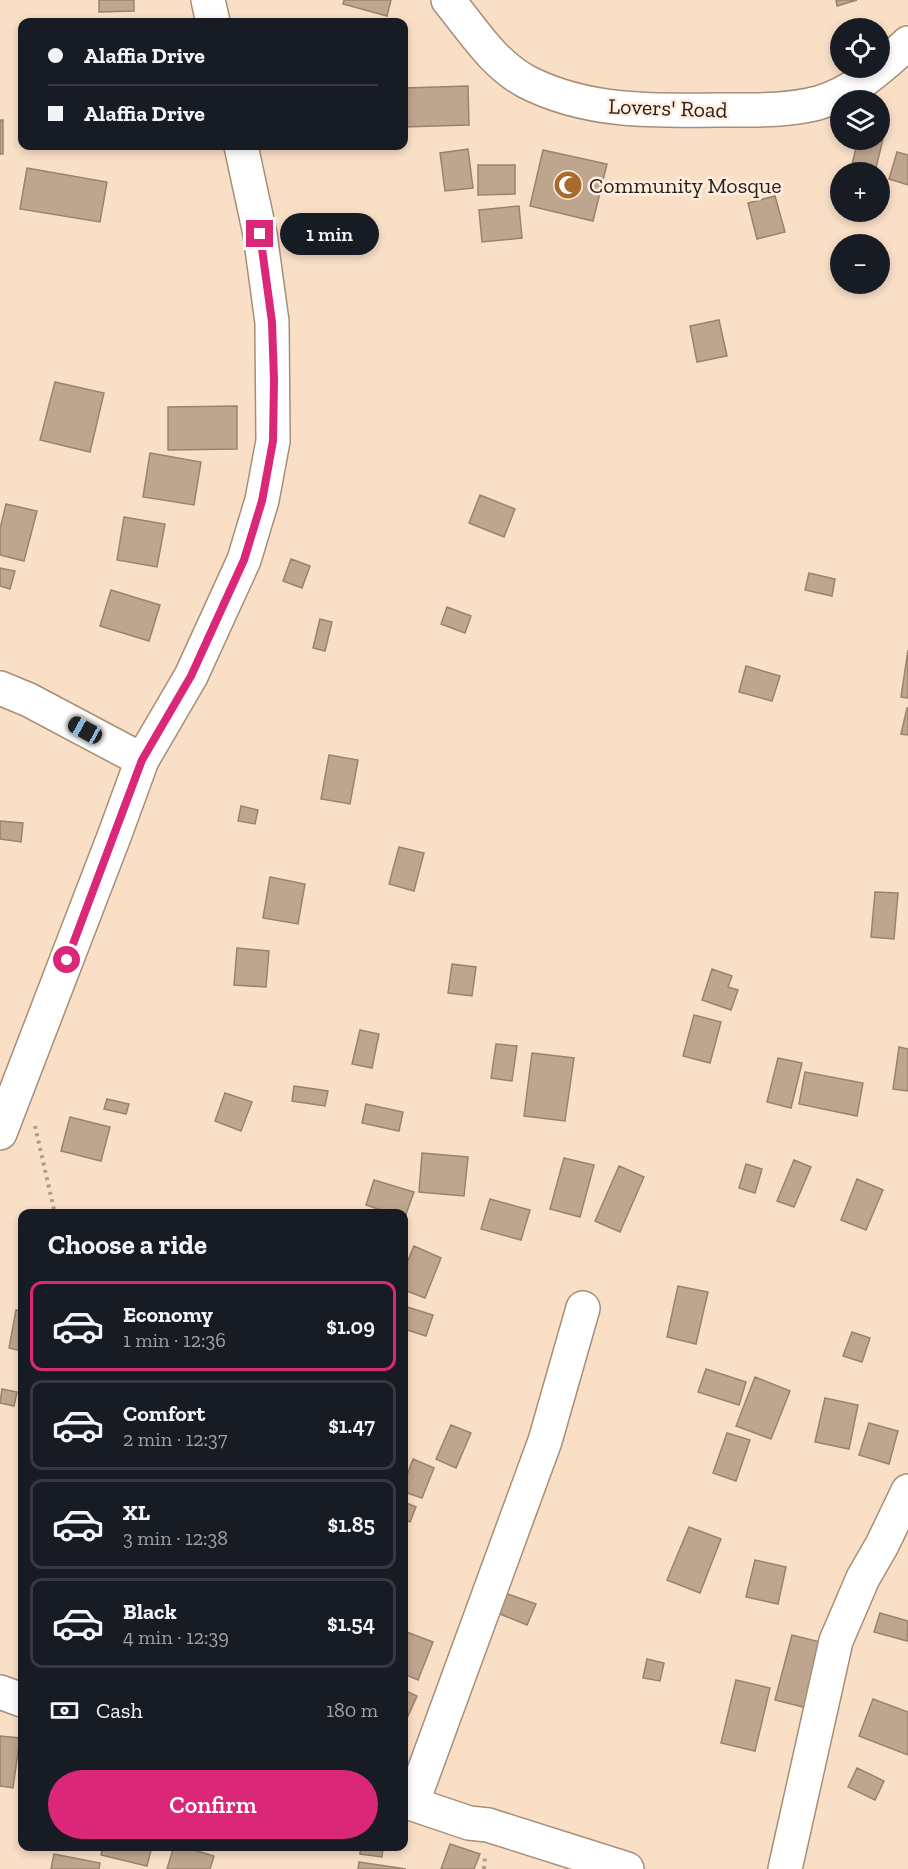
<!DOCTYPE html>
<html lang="en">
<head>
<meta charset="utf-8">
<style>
	:root { --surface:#171b24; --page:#20242c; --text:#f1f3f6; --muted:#9ea1a6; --line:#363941; --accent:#db2777 }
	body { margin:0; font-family:"Zilla Slab",serif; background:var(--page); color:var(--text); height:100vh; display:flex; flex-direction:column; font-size:22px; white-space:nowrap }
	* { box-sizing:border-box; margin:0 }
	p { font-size:20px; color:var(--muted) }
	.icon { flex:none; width:33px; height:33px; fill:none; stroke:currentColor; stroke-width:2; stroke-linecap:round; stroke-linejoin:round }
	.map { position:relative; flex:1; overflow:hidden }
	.side { position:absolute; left:18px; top:1209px; width:390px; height:642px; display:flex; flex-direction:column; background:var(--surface); border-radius:12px; box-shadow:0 3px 9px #0003 }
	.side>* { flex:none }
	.top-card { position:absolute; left:18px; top:18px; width:390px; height:132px; border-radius:12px; box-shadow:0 3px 9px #0003; display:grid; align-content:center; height:132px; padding:0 30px; background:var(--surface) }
	.tools { position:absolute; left:830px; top:18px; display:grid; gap:12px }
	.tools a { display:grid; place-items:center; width:60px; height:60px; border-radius:50%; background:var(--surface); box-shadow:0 3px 9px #0003; font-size:30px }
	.end { position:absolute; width:27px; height:27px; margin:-14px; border:8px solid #db2777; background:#fff; box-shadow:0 0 0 3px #fff }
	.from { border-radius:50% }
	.bubble { position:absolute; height:42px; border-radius:21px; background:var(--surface); box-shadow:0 3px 9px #0003; font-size:20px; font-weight:600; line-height:42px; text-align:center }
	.car { position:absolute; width:18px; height:36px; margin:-18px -9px; border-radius:8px; box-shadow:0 0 4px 2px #0007; background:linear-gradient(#222 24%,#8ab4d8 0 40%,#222 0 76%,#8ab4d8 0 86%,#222 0) }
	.top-card b { display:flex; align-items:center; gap:21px; height:57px; font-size:22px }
	.top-card b+b { border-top:2px solid var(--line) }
	.top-card i { width:15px; height:15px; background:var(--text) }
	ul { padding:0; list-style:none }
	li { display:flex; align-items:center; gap:18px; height:90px; margin:0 12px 9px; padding:0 18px; border:3px solid var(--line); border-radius:12px }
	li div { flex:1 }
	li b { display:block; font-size:22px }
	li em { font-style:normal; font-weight:600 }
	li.current { border-color:var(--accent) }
	li>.icon { width:54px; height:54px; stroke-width:1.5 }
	h2 { padding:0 30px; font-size:27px; line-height:72px }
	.pay { display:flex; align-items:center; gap:15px; height:66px; padding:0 30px; font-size:22px }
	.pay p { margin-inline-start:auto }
	.action { display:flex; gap:12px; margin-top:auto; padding:12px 30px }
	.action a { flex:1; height:69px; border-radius:36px; background:var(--accent); color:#fff; font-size:24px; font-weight:600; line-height:69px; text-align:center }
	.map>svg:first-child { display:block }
</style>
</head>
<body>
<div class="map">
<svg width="908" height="1869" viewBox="0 0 908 1869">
	<rect width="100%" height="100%" fill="#fadfc7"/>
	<path fill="#bea58e" stroke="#9a826c" stroke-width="1.5" d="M99,0H134V11L99,12Z
		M344,0H391L387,16L343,4Z
		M836,0H857L837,6Z
		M468,86L469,125L404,127V88Z
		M0,120H3V154H0Z
		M879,138L883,139L875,172H850L858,140H879Z
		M468,149L473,188L445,191L440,153Z
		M543,150L607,164L593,221L530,206Z
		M897,152L908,155V185L889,179Z
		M478,165H515V194L478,195Z
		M27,168L107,182L100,222L20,209Z
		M775,196L785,232L757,239L748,203Z
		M519,206L522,238L482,242L479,210Z
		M719,320L727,356L697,362L690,326Z
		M55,382L104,393L90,452L40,440Z
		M237,406V449L168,450V407Z
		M150,453L201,462L194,505L143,497Z
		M480,495L515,509L504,537L469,523Z
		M6,504L37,511L24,561L0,555V529Z
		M124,517L165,524L157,567L117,560Z
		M291,559L310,566L302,588L283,581Z
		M0,568L15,571L10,589L0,586Z
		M809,573L835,579L832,596L805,590Z
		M111,590L160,605L149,641L100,626Z
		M447,607L471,616L465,633L441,624Z
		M320,619L332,622L325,651L313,648Z
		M908,650V698L901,697Z
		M746,666L780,676L772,701L739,692Z
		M907,708H908V735L901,734Z
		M329,755L358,760L350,804L321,799Z
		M241,806L258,810L255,824L238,821Z
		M0,821L23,823L21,842L0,839Z
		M399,847L424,853L414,891L389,884Z
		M270,877L305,884L298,924L263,918Z
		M875,892L898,893L894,939L871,937Z
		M237,948L269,951L266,987L234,985Z
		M452,964L476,967L472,996L448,993Z
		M712,969L732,976L728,987L738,990L731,1010L702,1000Z
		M694,1015L721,1022L710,1063L683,1056Z
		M360,1030L379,1034L372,1068L352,1064Z
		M496,1044L517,1046L512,1081L491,1078Z
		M899,1047L908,1049V1091L893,1089Z
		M532,1053L574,1058L565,1121L524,1116Z
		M778,1058L802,1063L791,1108L767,1102Z
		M805,1072L863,1083L857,1116L799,1104Z
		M294,1086L328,1091L325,1106L292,1101Z
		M225,1093L252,1102L241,1131L215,1121Z
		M107,1099L129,1104L126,1114L104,1109Z
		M366,1104L403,1112L399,1131L362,1123Z
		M70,1117L110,1127L101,1161L61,1151Z
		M422,1153L468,1157L464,1196L419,1192Z
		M564,1158L594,1165L580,1217L550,1209Z
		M794,1160L811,1167L794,1207L777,1201Z
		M746,1164L762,1169L755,1193L739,1188Z
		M619,1166L644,1177L620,1232L595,1221Z
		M857,1179L883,1190L866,1230L841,1220Z
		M374,1180L414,1192L405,1217L404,1214H393L366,1205Z
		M490,1199L530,1210L521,1240L481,1229Z
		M414,1246L441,1258L425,1298L404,1290V1270Z
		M678,1286L708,1292L696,1344L667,1337Z
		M404,1306L433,1315L426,1336L404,1329Z
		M16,1310L22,1311V1351L9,1348Z
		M852,1332L870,1338L862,1362L843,1356Z
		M706,1369L746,1382L739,1405L698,1392Z
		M755,1377L790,1391L771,1439L736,1426Z
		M2,1389L17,1392L14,1406L0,1403Z
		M825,1398L858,1405L849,1449L815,1442Z
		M869,1423L898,1431L889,1464L859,1455Z
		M451,1425L471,1433L456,1468L436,1459Z
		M727,1433L750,1440L736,1481L713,1473Z
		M413,1459L434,1468L422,1498L404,1492V1483Z
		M404,1502L416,1507L410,1522L404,1519Z
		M689,1527L721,1539L700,1593L667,1580Z
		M755,1560L786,1567L778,1604L746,1597Z
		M502,1592L536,1604L527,1625L495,1612Z
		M880,1613L908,1621L907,1641L874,1632Z
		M404,1631L433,1642L418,1680L404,1674Z
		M792,1635L828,1644L811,1709L775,1700Z
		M647,1659L664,1663L660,1681L643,1678Z
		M736,1680L770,1688L755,1751L721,1743Z
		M404,1690L417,1696L404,1725Z
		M873,1699L908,1712V1755L859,1736Z
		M0,1736L20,1738L13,1788L0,1786Z
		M857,1768L884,1781L875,1800L848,1787Z
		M450,1844L480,1854L474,1869H441Z
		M103,1846H136L151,1850L147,1866L101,1855Z
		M174,1846H181L214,1856L210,1869H167Z
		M361,1846H383L382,1857L360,1854Z
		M54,1854L100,1863L99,1869H51Z
		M359,1862L406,1869H358Z"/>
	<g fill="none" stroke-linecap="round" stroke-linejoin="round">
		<g stroke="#a78e77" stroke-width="36">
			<path id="street" d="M448,0C472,29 493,64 527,82C588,113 655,111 723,110C755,110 787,111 818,103C853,93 881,68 908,43
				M0,688L29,700L142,760
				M0,1692L22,1700
				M404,1801L469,1823L488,1825L627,1869
				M412,1804L545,1441L583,1308
				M785,1869L836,1641L863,1578L882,1545L908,1491"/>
		</g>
		<g stroke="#a78e77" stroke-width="36">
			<path id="secondary" d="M208,0L213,22
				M0,1133L115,834L142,760L191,676L244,560L262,500L273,441L272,322L260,234L241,146"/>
		</g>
		<path stroke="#b09b89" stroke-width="4" stroke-dasharray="3 4.5" stroke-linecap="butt" d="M35,1126L55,1214
			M484,1869L485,1856"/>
		<use href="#street" stroke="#fff" stroke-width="33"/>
		<use href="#secondary" stroke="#fff" stroke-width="33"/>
	</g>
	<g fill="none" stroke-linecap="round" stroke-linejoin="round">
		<path stroke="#db2777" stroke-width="8" d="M67,960L142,760L191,676L244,560L262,501L273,441L274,380L272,322L260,234"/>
	</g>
	<defs>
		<g id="mosque-disc" transform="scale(1.5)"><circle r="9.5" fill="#a76c2d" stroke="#ffeee0"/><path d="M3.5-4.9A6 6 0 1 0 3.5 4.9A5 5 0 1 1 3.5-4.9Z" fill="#fff"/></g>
	</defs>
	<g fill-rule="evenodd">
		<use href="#mosque-disc" x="568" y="185"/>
	</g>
	<g text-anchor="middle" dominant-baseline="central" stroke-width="5" stroke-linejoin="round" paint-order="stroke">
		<g font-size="22" fill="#291f17" stroke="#ffeee0">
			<text transform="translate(668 108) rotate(2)">Lovers' Road</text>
		</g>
		<g font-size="22" fill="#291f17" stroke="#ffeee0" text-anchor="start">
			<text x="589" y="185">Community Mosque</text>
		</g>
	</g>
</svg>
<div class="tools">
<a><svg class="icon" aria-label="locate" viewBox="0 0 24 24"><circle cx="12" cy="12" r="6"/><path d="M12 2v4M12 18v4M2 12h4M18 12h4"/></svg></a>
<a><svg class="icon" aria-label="layers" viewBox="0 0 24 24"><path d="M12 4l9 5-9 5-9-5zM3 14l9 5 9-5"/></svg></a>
<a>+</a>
<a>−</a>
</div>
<i class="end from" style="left:67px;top:960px"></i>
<i class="end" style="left:260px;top:234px"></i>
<div class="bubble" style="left:280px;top:213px;width:99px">1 min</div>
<i class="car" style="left:85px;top:730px;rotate:299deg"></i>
<div class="top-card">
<b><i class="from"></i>Alaffia Drive</b>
<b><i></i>Alaffia Drive</b>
</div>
<section class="side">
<h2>Choose a ride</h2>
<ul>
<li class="current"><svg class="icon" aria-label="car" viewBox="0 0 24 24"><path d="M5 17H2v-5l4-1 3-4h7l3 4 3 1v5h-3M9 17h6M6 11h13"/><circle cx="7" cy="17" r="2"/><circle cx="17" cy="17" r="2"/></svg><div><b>Economy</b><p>1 min · 12:36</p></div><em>$1.09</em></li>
<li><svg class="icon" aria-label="car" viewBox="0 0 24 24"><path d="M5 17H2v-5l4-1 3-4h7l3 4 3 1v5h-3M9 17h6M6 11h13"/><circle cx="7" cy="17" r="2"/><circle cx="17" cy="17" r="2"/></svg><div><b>Comfort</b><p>2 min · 12:37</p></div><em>$1.47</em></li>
<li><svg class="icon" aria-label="car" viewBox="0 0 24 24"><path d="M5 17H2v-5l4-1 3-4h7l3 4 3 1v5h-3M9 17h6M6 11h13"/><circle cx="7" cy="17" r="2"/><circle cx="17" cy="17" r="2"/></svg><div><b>XL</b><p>3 min · 12:38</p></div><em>$1.85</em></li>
<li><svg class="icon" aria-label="car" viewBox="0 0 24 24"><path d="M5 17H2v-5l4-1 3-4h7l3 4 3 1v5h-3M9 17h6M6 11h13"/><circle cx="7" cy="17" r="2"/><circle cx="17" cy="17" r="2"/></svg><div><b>Black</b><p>4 min · 12:39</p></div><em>$1.54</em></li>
</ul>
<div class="pay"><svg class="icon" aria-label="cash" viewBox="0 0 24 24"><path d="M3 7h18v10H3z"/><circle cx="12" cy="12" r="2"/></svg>Cash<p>180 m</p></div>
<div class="action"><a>Confirm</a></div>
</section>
</div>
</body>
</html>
